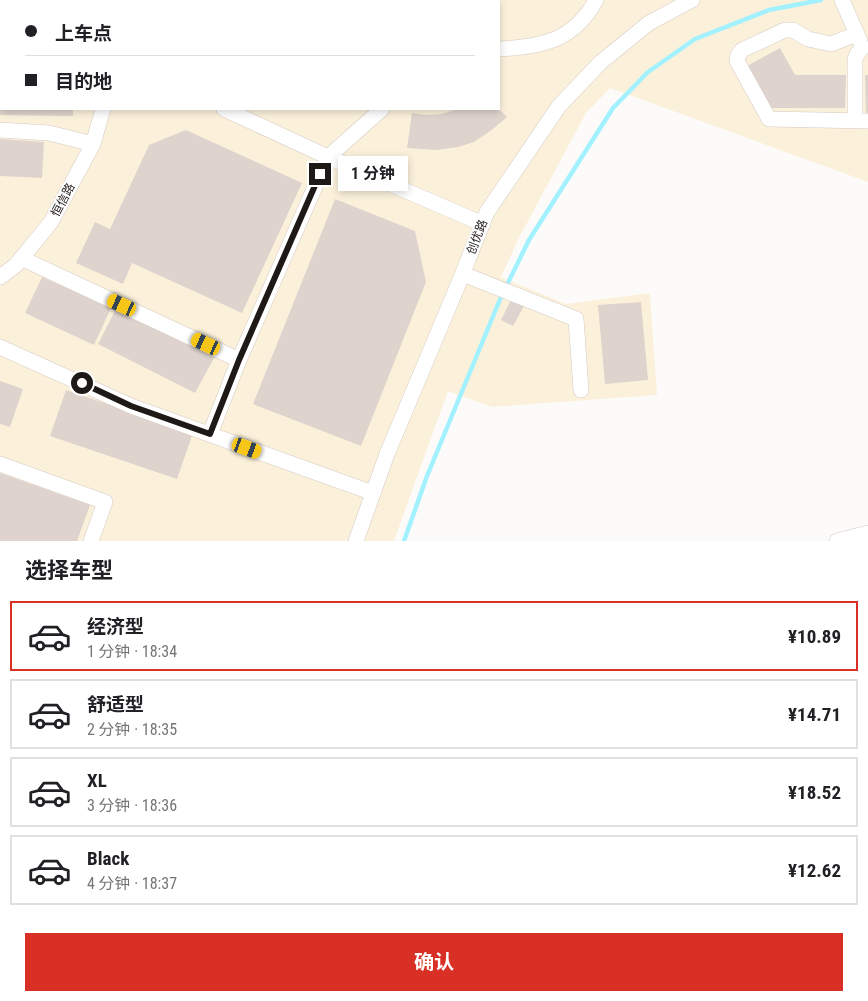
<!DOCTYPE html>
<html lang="zh">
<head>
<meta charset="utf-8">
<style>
	:root { --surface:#fff; --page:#f2f2f2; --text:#202124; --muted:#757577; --line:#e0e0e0; --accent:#d93025 }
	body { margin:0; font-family:"Roboto Condensed","Noto Sans SC",sans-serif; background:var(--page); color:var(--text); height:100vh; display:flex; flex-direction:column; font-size:19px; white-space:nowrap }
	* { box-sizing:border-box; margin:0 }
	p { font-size:16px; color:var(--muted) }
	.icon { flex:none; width:28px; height:28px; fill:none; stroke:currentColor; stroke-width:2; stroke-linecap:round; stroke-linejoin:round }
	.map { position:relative; height:541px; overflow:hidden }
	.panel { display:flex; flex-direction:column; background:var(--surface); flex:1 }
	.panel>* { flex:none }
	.guide { position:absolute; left:0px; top:0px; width:500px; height:110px; box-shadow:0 2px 8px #0003; display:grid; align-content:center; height:110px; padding:0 25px; background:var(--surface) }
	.end { position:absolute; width:22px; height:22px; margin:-11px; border:6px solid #1d1917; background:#fff; box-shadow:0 0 0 2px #fff }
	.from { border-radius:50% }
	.bubble { position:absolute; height:35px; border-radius:0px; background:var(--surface); box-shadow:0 2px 8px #0003; font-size:16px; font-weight:700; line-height:35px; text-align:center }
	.car { position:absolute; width:15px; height:30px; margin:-15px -8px; border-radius:6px; box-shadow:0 0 4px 1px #0007; background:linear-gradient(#f5c518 24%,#345 0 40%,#f5c518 0 76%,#345 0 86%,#f5c518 0) }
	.guide b { display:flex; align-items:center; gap:18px; height:48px; font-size:19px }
	.guide b+b { border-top:1px solid var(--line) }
	.guide i { width:12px; height:12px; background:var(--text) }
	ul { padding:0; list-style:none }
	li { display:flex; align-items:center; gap:15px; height:70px; margin:0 10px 8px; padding:0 15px; border:2px solid var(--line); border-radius:0px }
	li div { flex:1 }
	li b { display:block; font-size:19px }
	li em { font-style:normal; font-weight:700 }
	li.on { border-color:var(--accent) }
	li>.icon { width:45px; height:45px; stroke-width:1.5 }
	h2 { padding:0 25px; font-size:22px; line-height:60px }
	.button { display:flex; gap:10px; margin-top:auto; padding:10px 25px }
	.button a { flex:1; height:58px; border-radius:0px; background:var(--accent); color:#fff; font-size:20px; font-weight:700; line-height:58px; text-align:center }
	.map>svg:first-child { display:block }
</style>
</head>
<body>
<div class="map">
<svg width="868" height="541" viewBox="0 0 868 541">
	<rect width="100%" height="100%" fill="#fdfbfa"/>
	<path fill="#fbf1db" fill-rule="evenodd" d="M0,0H868V182L610,88L586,113L519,238L501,277L566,304L650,293L657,395L492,407L448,391L394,541H0ZM1,1H499V109H1Z"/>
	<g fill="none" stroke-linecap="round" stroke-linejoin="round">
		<path stroke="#a3f1ff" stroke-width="4.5" d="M404,541L427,476L501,297L529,240L613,108L648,72L695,39L769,10L821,0"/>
	</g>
	<path fill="#dfd3cd" d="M780,48L795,75H846L845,108H770L747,66Z
		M865,75H868V114H866Z
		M0,109H73V116L0,115Z
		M457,109H499L507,117L493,129L474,142L458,147L436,150L407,148L412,113L426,115L442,114Z
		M186,130L302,183L242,313L132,263L123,284L76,263L95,222L110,229L149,145Z
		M0,139L44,142L42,178L0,176Z
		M335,199L415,231L426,282L361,446L253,404Z
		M42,277L111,308L94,345L25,313Z
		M512,298L525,304L513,326L501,320Z
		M641,302L648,380L605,384L598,305Z
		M116,309L214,358L195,393L98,344Z
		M0,381L23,389L10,427L0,424Z
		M66,390L193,433L177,479L50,436Z
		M0,473L90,505L77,541H0Z"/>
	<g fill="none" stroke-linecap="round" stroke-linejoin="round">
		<g stroke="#d5c9c3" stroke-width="16">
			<path id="minor" d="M111,0V1
				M460,0V1
				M842,0L860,41
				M857,34L831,44L808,39L793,30H785L742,50L738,55L737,61L769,119L868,121
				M499,49C541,47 574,41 596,0
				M224,109L328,157L483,224
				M855,120V59L857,54L863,47
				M0,130L49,133L93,144
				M21,258L239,360L328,157L382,109
				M463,274L576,319L581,390
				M0,277L16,265L51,222L93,144L103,109
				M0,347L131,406L373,493
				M210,434L239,360
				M0,464L105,502L91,541
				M356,541L387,454L458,285L487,212L559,106L601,62L649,23L692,0
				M837,541L868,533"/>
		</g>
		<use href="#minor" stroke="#fff" stroke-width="15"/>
	</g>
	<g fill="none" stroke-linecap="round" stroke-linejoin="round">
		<path stroke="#1d1917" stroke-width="6" d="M82,383L131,406L210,434L239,360L320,174"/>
	</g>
	<g text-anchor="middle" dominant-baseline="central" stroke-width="4" stroke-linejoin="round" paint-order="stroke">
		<g font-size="12" fill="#1d1917" stroke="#fff">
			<text transform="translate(63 200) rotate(-62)">恒信路</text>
			<text transform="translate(477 237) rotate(-69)">创优路</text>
		</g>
	</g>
</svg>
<i class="end from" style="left:82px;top:383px"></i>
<i class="end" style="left:320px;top:174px"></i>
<div class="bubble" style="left:338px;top:156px;width:70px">1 分钟</div>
<i class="car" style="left:122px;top:305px;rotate:295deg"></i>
<i class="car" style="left:206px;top:344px;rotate:295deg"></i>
<i class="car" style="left:247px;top:448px;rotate:110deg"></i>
<div class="guide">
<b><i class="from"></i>上车点</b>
<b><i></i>目的地</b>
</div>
</div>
<section class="panel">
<h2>选择车型</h2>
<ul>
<li class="on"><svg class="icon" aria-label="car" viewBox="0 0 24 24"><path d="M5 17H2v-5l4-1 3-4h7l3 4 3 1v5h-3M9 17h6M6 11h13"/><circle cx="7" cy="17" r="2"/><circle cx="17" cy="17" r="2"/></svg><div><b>经济型</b><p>1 分钟 · 18:34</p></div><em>¥10.89</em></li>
<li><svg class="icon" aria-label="car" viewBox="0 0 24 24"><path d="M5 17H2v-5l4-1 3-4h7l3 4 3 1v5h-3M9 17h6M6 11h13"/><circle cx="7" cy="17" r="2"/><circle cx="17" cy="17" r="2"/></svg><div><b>舒适型</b><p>2 分钟 · 18:35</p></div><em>¥14.71</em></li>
<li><svg class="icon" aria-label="car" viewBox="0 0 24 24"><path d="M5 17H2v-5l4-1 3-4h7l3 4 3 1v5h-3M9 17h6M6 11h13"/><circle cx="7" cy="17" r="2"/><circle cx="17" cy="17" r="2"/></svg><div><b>XL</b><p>3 分钟 · 18:36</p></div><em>¥18.52</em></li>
<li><svg class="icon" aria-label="car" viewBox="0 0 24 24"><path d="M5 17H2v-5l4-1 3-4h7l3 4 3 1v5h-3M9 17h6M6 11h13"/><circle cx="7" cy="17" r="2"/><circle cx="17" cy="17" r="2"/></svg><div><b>Black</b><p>4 分钟 · 18:37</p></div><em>¥12.62</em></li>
</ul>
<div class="button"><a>确认</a></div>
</section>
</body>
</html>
